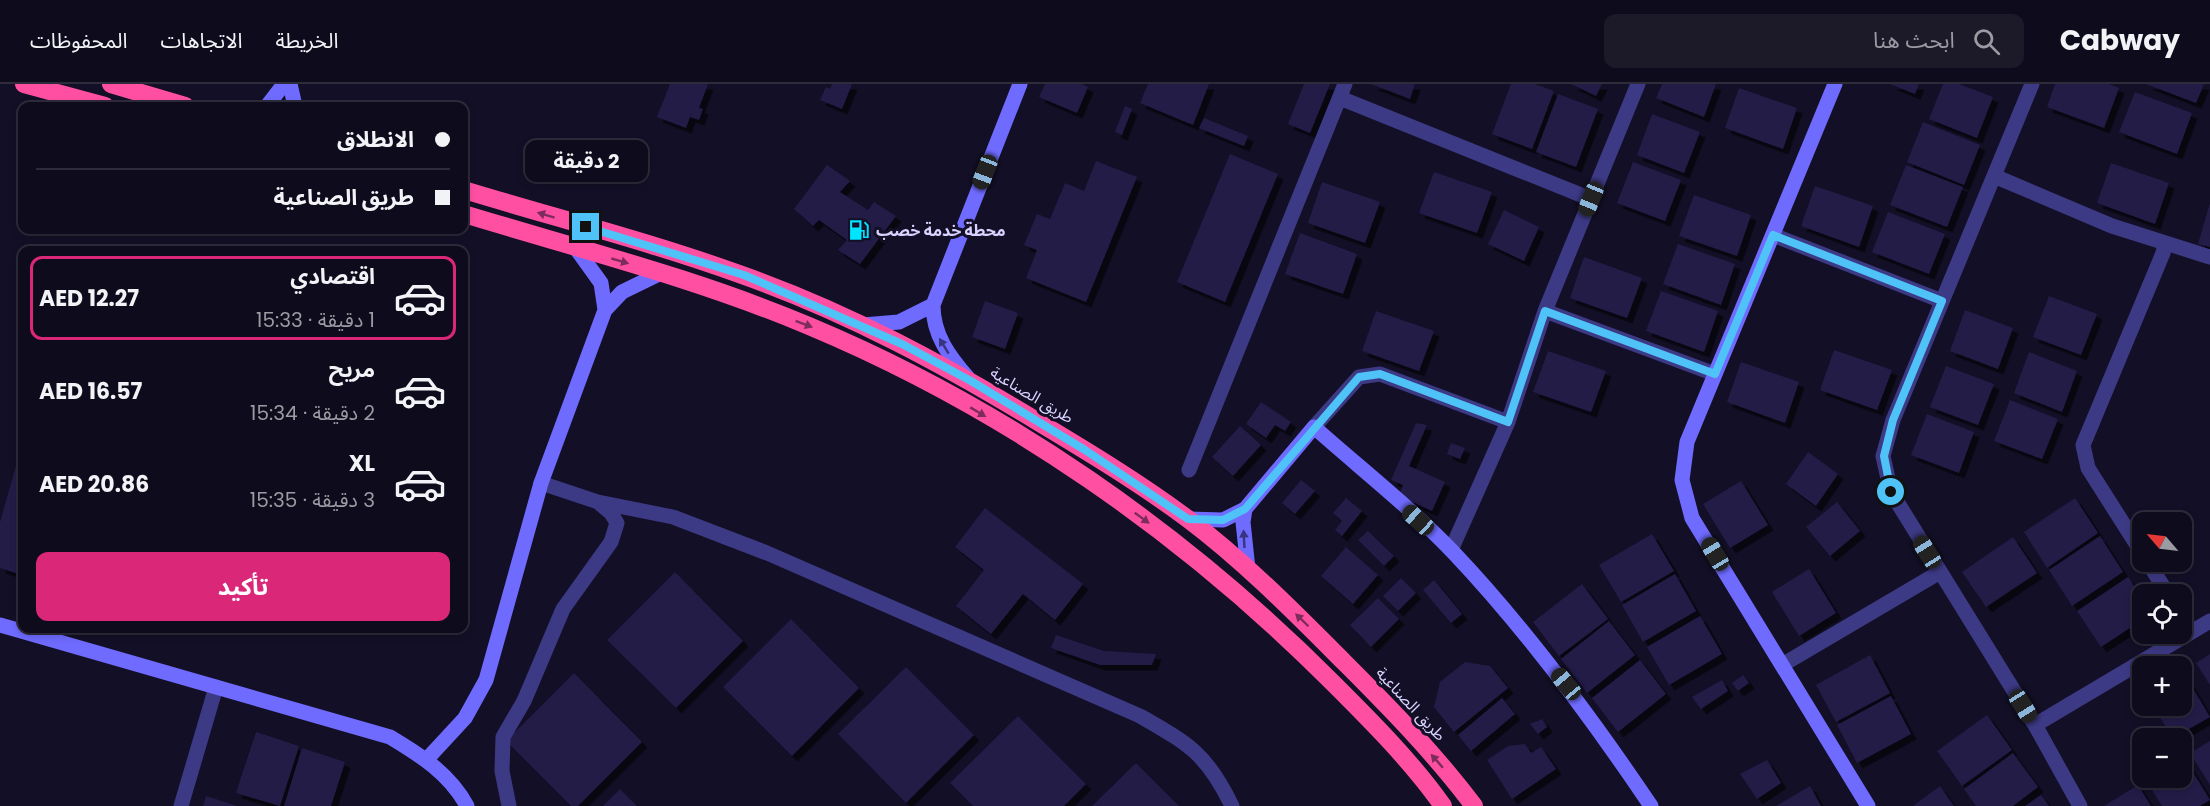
<!DOCTYPE html>
<html lang="ar">
<head>
<meta charset="utf-8">
<style>
	:root { --surface:#0e0b1c; --page:#1c1929; --text:#f1f3f6; --muted:#9b9ba3; --line:#2e2b3b; --accent:#db2777 }
	body { margin:0; font-family:Poppins,"Noto Sans Arabic",sans-serif; background:var(--page); color:var(--text); direction:rtl; height:100vh; display:flex; flex-direction:column; font-size:22px; white-space:nowrap }
	* { box-sizing:border-box; margin:0 }
	p { font-size:20px; color:var(--muted) }
	.icon { flex:none; width:33px; height:33px; fill:none; stroke:currentColor; stroke-width:2; stroke-linecap:round; stroke-linejoin:round }
	.map { position:relative; flex:1; overflow:hidden; direction:ltr }
	.side { position:absolute; left:18px; top:162px; width:450px; height:387px; display:flex; flex-direction:column; background:var(--surface); border-radius:12px; box-shadow:0 3px 9px #0003,0 0 0 2px var(--line); direction:rtl }
	.side>* { flex:none }
	.hud { position:absolute; left:18px; top:18px; width:450px; height:132px; border-radius:12px; box-shadow:0 3px 9px #0003,0 0 0 2px var(--line); direction:rtl; display:grid; align-content:center; height:132px; padding:0 18px; background:var(--surface) }
	.needle { width:39px; rotate:298deg }
	.tools { position:absolute; left:2132px; top:428px; display:grid; gap:12px }
	.tools a { display:grid; place-items:center; width:60px; height:60px; border-radius:12px; background:var(--surface); box-shadow:0 3px 9px #0003,0 0 0 2px var(--line); font-size:30px }
	.end { position:absolute; width:27px; height:27px; margin:-14px; border:8px solid #4fc3f7; background:#111; box-shadow:0 0 0 3px #111 }
	.from { border-radius:50% }
	.bubble { position:absolute; height:42px; border-radius:12px; background:var(--surface); box-shadow:0 3px 9px #0003,0 0 0 2px var(--line); font-size:20px; font-weight:700; line-height:42px; text-align:center; direction:rtl }
	.car { position:absolute; width:18px; height:36px; margin:-18px -9px; border-radius:8px; box-shadow:0 0 4px 2px #0007; background:linear-gradient(#222 24%,#8ab4d8 0 40%,#222 0 76%,#8ab4d8 0 86%,#222 0) }
	.hud b { display:flex; align-items:center; gap:21px; height:57px; font-size:22px }
	.hud b+b { border-top:2px solid var(--line) }
	.hud i { width:15px; height:15px; background:var(--text) }
	ul { padding:10px 0 0; list-style:none }
	li { display:flex; align-items:center; gap:18px; height:84px; margin:0 12px 9px; padding:0 6px; border:3px solid transparent; border-radius:12px }
	li div { flex:1 }
	li b { display:block; font-size:22px }
	li em { font-style:normal; font-weight:700 }
	li.current { border-color:var(--accent) }
	li>.icon { width:54px; height:54px; stroke-width:1.5 }
	.action { display:flex; gap:12px; margin-top:auto; padding:12px 18px }
	.action a { flex:1; height:69px; border-radius:12px; background:var(--accent); color:#fff; font-size:24px; font-weight:700; line-height:69px; text-align:center }
	header { display:flex; align-items:center; gap:36px; box-sizing:border-box; height:84px; padding:0 30px; background:var(--surface); border-bottom:2px solid var(--line) }
	header strong { font-size:28px }
	nav { display:flex; gap:33px; margin-inline-start:auto; font-size:21px }
	.search { width:420px; height:54px; background:var(--page); display:flex; align-items:center; gap:15px; box-sizing:border-box; padding:0 21px; border-radius:12px; color:var(--muted); font-size:22px }
	.map>svg:first-child { display:block }
</style>
</head>
<body>
<header>
<strong>Cabway</strong>
<div class="search"><svg class="icon" aria-label="search" viewBox="0 0 24 24"><circle cx="10" cy="10" r="6"/><path d="M15 15l6 6"/></svg>ابحث هنا</div>
<nav><a>الخريطة</a><a>الاتجاهات</a><a>المحفوظات</a></nav>
</header>
<div class="map">
<svg width="2210" height="722" viewBox="0 0 2210 722">
	<defs>
		<filter id="shadow"><feDropShadow dx="5.5" dy="5.5" stdDeviation="0" flood-color="#0009"/></filter>
	</defs>
	<rect width="100%" height="100%" fill="#130f26"/>
	<path fill="#241b47" filter="url(#shadow)" d="M670,0H708L699,24L703,25L699,36L690,33L686,44L657,33Z
		M832,0H852L842,25L820,16L826,3L830,5Z
		M1045,0H1082L1088,3L1077,29L1039,13Z
		M1148,0H1209L1193,41L1140,19Z
		M1304,0H1330L1310,49L1288,40Z
		M1371,0H1415L1410,15Z
		M1511,0H1535L1554,7L1532,65L1492,50Z
		M1571,0H1602L1596,12Z
		M1662,0H1716L1704,33L1656,14Z
		M1890,0H1919L1915,10Z
		M1943,0H1959L1993,13L1977,54L1929,35Z
		M2055,0H2109L2119,4L2104,44L2047,23Z
		M2146,0H2204L2196,19Z
		M1739,4L1797,24L1783,65L1725,44Z
		M2135,8L2192,29L2177,70L2119,48Z
		M1558,10L1598,25L1576,83L1536,68Z
		M1125,22L1132,25L1122,51L1115,48Z
		M1652,30L1700,48L1684,89L1637,71Z
		M1204,34L1248,52L1244,62L1199,44Z
		M1923,38L1980,61L1964,101L1907,78Z
		M1230,70L1278,90L1225,218L1177,198Z
		M1096,77L1137,93L1086,218L1026,194L1037,166L1024,161L1037,130L1050,135L1065,99L1084,107Z
		M1633,78L1681,96L1665,137L1617,119Z
		M2111,79L2169,99L2155,140L2097,119Z
		M827,81L850,97L840,108L868,126L874,118L896,132L860,180L838,166L847,156L819,136L813,142L794,125Z
		M1906,81L1963,103L1947,143L1890,121Z
		M1434,88L1492,108L1477,149L1419,129Z
		M1322,98L1380,118L1365,159L1308,139Z
		M1815,102L1873,122L1859,163L1801,142Z
		M1694,111L1751,131L1737,172L1679,152Z
		M2210,119V163L2198,160Z
		M1504,126L1539,143L1524,177L1488,160Z
		M1888,128L1945,150L1929,190L1872,168Z
		M1300,149L1357,170L1343,210L1285,190Z
		M1678,160L1735,180L1721,221L1663,200Z
		M1584,173L1642,194L1627,234L1570,214Z
		M1661,207L1718,227L1704,268L1646,247Z
		M2049,212L2097,230L2081,271L2033,253Z
		M985,217L1018,229L1005,265L972,253Z
		M1965,226L2013,244L1998,285L1950,267Z
		M1376,227L1434,247L1419,287L1362,267Z
		M1834,266L1892,286L1877,326L1820,306Z
		M1548,267L1606,287L1591,328L1533,308Z
		M2029,268L2077,287L2062,328L2014,309Z
		M1741,278L1799,298L1785,339L1727,318Z
		M1946,282L1994,300L1978,341L1930,323Z
		M2010,316L2058,335L2042,375L1994,357Z
		M1261,318L1291,338L1285,347L1275,341L1266,354L1246,340Z
		M1927,330L1974,348L1959,389L1911,371Z
		M1416,339L1427,341L1409,382L1445,398L1432,427L1399,412L1403,401L1391,396Z
		M1240,342L1261,361L1233,392L1212,373Z
		M1451,359L1465,364L1460,375L1447,370Z
		M1808,368L1838,390L1816,422L1786,400Z
		M18,375L22,376V491L0,484V438Z
		M1301,396L1315,407L1295,430L1282,419Z
		M1741,397L1768,441L1730,464L1703,420Z
		M1346,414L1362,427L1342,452L1335,446L1342,437L1333,429Z
		M2075,414L2098,449L2047,484L2024,448Z
		M1837,418L1860,447L1830,472L1806,443Z
		M985,424L1083,500L1055,536L1023,510L991,550L956,522L984,486L955,463Z
		M1368,447L1394,472L1384,482L1358,456Z
		M1652,450L1674,487L1621,518L1599,481Z
		M2100,452L2123,488L2072,522L2049,486Z
		M2013,453L2037,489L1986,523L1962,488Z
		M1346,463L1378,491L1353,520L1321,492Z
		M1809,485L1836,529L1799,552L1772,508Z
		M675,488L743,557L676,624L607,556Z
		M1675,490L1696,527L1643,558L1622,521Z
		M2128,493L2142,514V536L2101,563L2077,527Z
		M1401,494L1416,509L1398,527L1383,512Z
		M1434,496L1462,530L1451,539L1423,506Z
		M1582,500L1608,535L1559,572L1533,538Z
		M1378,514L1399,535L1371,563L1350,541Z
		M1700,532L1722,570L1669,601L1647,563Z
		M791,535L859,604L792,672L723,603Z
		M1609,537L1635,571L1587,609L1561,575Z
		M1056,551L1104,567L1156,570L1152,581H1100L1051,564Z
		M2210,570V601L2196,579Z
		M1870,571L1890,609L1836,638L1816,601Z
		M1640,576L1666,610L1618,648L1592,614Z
		M1465,578L1490,582L1508,604L1454,648L1434,623L1440,598Z
		M906,583L974,651L906,719L838,650Z
		M574,589L642,658L578,722H571L506,657Z
		M2184,589L2210,633L2173,654L2152,621H2181V590Z
		M1743,591L1749,599L1738,607L1732,599Z
		M1722,596L1728,607L1701,625L1692,613Z
		M1891,612L1911,650L1857,679L1837,641Z
		M1502,614L1515,630L1471,667L1458,651Z
		M1987,631L2012,666L1962,702L1937,667Z
		M1018,632L1086,700L1064,722H973L950,699Z
		M1542,635L1547,643L1538,650L1530,640Z
		M256,648L299,662L280,722L236,709Z
		M2210,657V701L2190,669Z
		M1525,660L1531,669L1541,663L1556,685L1512,715L1487,676L1508,662Z
		M302,664L345,678L331,722H284Z
		M2013,669L2038,703L2013,722H1976L1964,705Z
		M2183,672L2210,716L2200,722H2162L2146,696L2150,693H2181Z
		M1767,676L1781,699L1757,715L1740,690Z
		M1136,679L1179,722H1092Z
		M2138,701L2151,722H2104Z
		M1810,702L1821,722H1776Z
		M1940,702L1954,722H1913Z
		M620,705L637,722H603Z
		M2041,711L2049,722H2025Z
		M206,712L237,722H203Z"/>
	<g fill="none" stroke-linecap="round" stroke-linejoin="round">
		<path stroke="#3d3a85" stroke-width="15" d="M2032,0L1893,336L1883,372L1891,408L2035,641L2080,722
			M1340,14L1591,115
			M1994,92L2112,142L2210,173
			M1773,151L1942,217
			M1545,227L1715,290
			M1314,343L1359,293L1380,290L1508,338L1545,227L1638,0
			M1189,386L1345,0
			M541,399L598,418L673,433L767,469L1140,632C1189,660 1207,670 1232,722
			M1451,466L1508,338
			M2142,469L2088,384L2083,361L2163,169L2165,159
			M2147,477L2168,510
			M2181,530L2192,547
			M1782,581L1940,488
			M2035,641L2210,537
			M181,722L216,603
			M509,722L502,687L503,653L524,617L563,525L611,458L617,439L611,429L598,418"/>
		<path stroke="#6f6bff" stroke-width="15" d="M290,0L295,22
			M1835,0L1687,358L1682,396L1692,434L1868,722
			M267,22L284,0
			M575,163L601,199L605,226
			M863,241L899,238L933,221
			M968,294C949,272 933,251 933,221L1020,0
			M1245,425L1243,438L1248,485
			M1188,435L1223,436L1245,425L1314,343C1360,384 1410,423 1453,468C1527,546 1591,633 1651,722
			M0,541L390,653C420,671 450,690 467,722
			M427,675L465,634L486,596L541,399L605,226L622,208L661,189"/>
		<path stroke="#ff4fa3" stroke-width="18" d="M24,0L105,22
			M111,0L185,22
			M464,106C556,134 651,158 742,191C847,228 945,281 1040,339C1090,369 1141,400 1188,435C1244,477 1294,528 1344,578C1390,624 1435,670 1474,722
			M464,130C579,165 698,195 809,242C1005,324 1185,450 1334,600C1372,638 1412,678 1443,722"/>
	</g>
	<defs><path id="oneway-solid" d="M-6-.8H1V-3.2L6.5 0L1 3.2V.8H-6Z" transform="scale(1.5)"/></defs>
	<g fill="#7d2c5e">
		<use href="#oneway-solid" transform="translate(546 131) rotate(-163)"/>
		<use href="#oneway-solid" transform="translate(620 177) rotate(16)"/>
		<use href="#oneway-solid" transform="translate(804 240) rotate(21)"/>
		<use href="#oneway-solid" transform="translate(978 328) rotate(31)"/>
		<use href="#oneway-solid" transform="translate(1142 434) rotate(36)"/>
		<use href="#oneway-solid" transform="translate(1302 536) rotate(-136)"/>
		<use href="#oneway-solid" transform="translate(1437 677) rotate(-131)"/>
	</g>
	<g fill="#38347d">
		<use href="#oneway-solid" transform="translate(944 262) rotate(-121)"/>
		<use href="#oneway-solid" transform="translate(1244 455) rotate(-93)"/>
	</g>
	<g fill="none" stroke-linecap="round" stroke-linejoin="round">
		<path stroke="#4fc3f7" stroke-width="8" d="M586,143L744,191L902,260L971,297L1085,366L1188,435L1223,436L1245,425L1359,293L1380,290L1508,338L1545,227L1715,290L1773,151L1942,217L1893,336L1884,372L1891,408"/>
	</g>
	<defs>
		<g id="fuel-bare" transform="scale(1.62)"><path d="M-5.5-6h7V0h2V4h1.3V-2.5L3-4.5l.8-.8L6-3V5H2.5V1h-1V6h-7ZM-4.2-4.7v3.2H.2V-4.7Z" fill="#00e5ff" stroke="#130f26" stroke-width="2.5" paint-order="stroke"/></g>
	</defs>
	<g fill-rule="evenodd">
		<use href="#fuel-bare" x="859" y="146"/>
	</g>
	<g text-anchor="middle" dominant-baseline="central" stroke-width="6" stroke-linejoin="round" paint-order="stroke">
		<g font-size="16" font-weight="bold" fill="#d9d4ff" stroke="#130f26" text-anchor="start">
			<text x="876" y="146">محطة خدمة خصب</text>
		</g>
		<g font-size="16" fill="#d9d4ff" stroke="#130f26">
			<text transform="translate(1032 311) rotate(31)">طريق الصناعية</text>
			<text transform="translate(1411 620) rotate(47)">طريق الصناعية</text>
		</g>
	</g>
</svg>
<div class="tools">
<a><svg class="needle" viewBox="-14 -14 28 28"><path d="M0-13l5 13h-10z" fill="#e53935"/><path d="M0 13l5-13h-10z" fill="#9b9ba3"/></svg></a>
<a><svg class="icon" aria-label="locate" viewBox="0 0 24 24"><circle cx="12" cy="12" r="6"/><path d="M12 2v4M12 18v4M2 12h4M18 12h4"/></svg></a>
<a>+</a>
<a>−</a>
</div>
<i class="end from" style="left:1891px;top:408px"></i>
<i class="end" style="left:586px;top:143px"></i>
<div class="bubble" style="left:525px;top:56px;width:123px">2 دقيقة</div>
<i class="car" style="left:985px;top:88px;rotate:201deg"></i>
<i class="car" style="left:1591px;top:115px;rotate:202deg"></i>
<i class="car" style="left:1418px;top:436px;rotate:312deg"></i>
<i class="car" style="left:1927px;top:468px;rotate:328deg"></i>
<i class="car" style="left:1715px;top:470px;rotate:329deg"></i>
<i class="car" style="left:1566px;top:600px;rotate:320deg"></i>
<i class="car" style="left:2023px;top:622px;rotate:148deg"></i>
<div class="hud">
<b><i class="from"></i>الانطلاق</b>
<b><i></i>طريق الصناعية</b>
</div>
<section class="side">
<ul>
<li class="current"><svg class="icon" aria-label="car" viewBox="0 0 24 24"><path d="M5 17H2v-5l4-1 3-4h7l3 4 3 1v5h-3M9 17h6M6 11h13"/><circle cx="7" cy="17" r="2"/><circle cx="17" cy="17" r="2"/></svg><div><b>اقتصادي</b><p>1 دقيقة · 15:33</p></div><em>AED 12.27</em></li>
<li><svg class="icon" aria-label="car" viewBox="0 0 24 24"><path d="M5 17H2v-5l4-1 3-4h7l3 4 3 1v5h-3M9 17h6M6 11h13"/><circle cx="7" cy="17" r="2"/><circle cx="17" cy="17" r="2"/></svg><div><b>مريح</b><p>2 دقيقة · 15:34</p></div><em>AED 16.57</em></li>
<li><svg class="icon" aria-label="car" viewBox="0 0 24 24"><path d="M5 17H2v-5l4-1 3-4h7l3 4 3 1v5h-3M9 17h6M6 11h13"/><circle cx="7" cy="17" r="2"/><circle cx="17" cy="17" r="2"/></svg><div><b>XL</b><p>3 دقيقة · 15:35</p></div><em>AED 20.86</em></li>
</ul>
<div class="action"><a>تأكيد</a></div>
</section>
</div>
</body>
</html>
